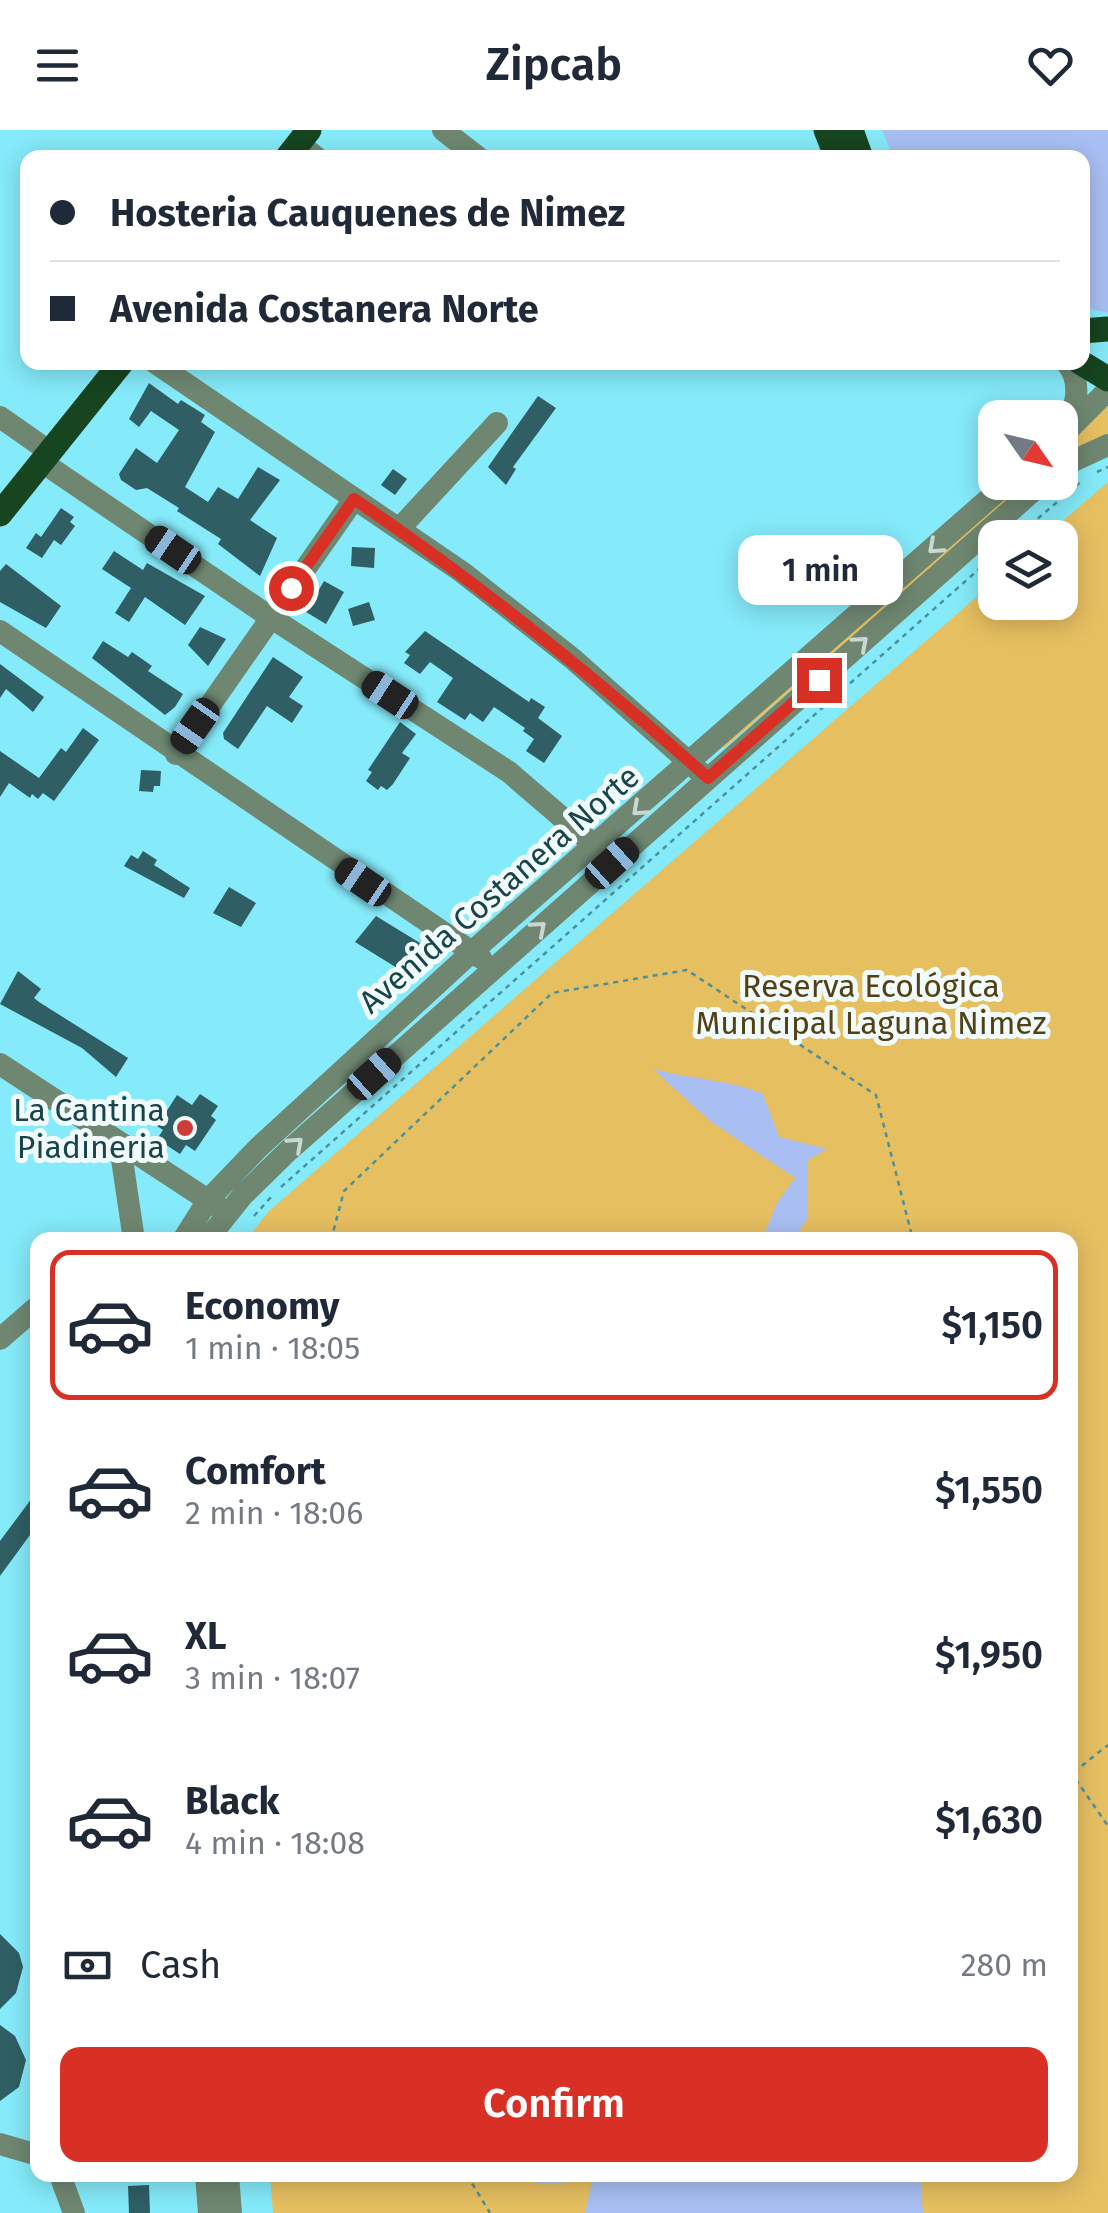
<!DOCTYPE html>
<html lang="en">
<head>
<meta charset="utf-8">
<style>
	:root { --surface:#fff; --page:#f2f2f3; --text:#1f2937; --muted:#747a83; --line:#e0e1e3; --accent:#d93025 }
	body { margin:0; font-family:"Fira Sans",sans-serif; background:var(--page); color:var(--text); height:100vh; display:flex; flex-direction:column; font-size:38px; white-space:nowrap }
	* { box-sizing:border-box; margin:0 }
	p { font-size:32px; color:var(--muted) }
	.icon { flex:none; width:55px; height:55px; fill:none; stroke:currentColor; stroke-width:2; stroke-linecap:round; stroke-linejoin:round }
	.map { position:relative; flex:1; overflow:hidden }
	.details { position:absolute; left:30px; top:1102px; width:1048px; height:950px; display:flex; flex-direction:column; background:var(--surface); border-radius:20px; box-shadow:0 5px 25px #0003 }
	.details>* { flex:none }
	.hud { position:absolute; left:20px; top:20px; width:1070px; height:220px; border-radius:20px; box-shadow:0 5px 25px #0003; display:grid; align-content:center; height:220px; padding:0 30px; background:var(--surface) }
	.needle { width:65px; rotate:124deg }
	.fabs { position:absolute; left:978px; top:270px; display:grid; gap:20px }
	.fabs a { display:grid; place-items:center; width:100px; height:100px; border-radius:20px; background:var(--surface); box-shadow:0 5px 25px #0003; font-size:50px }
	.end { position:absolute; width:45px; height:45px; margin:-22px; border:12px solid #d93025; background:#fff; box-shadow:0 0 0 5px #fff }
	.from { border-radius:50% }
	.bubble { position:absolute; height:70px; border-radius:20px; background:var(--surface); box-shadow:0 5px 25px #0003; font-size:32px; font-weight:600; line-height:70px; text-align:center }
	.car { position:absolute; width:30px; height:60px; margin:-30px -15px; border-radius:12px; box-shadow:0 0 8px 2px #0007; background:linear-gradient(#222 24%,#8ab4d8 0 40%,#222 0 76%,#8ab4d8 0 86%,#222 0) }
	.hud b { display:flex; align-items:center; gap:35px; height:95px; font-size:38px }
	.hud b+b { border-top:2px solid var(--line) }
	.hud i { width:25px; height:25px; background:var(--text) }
	ul { padding:18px 0 0; list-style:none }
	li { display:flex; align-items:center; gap:30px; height:150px; margin:0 20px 15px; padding:0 10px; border:5px solid transparent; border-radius:20px }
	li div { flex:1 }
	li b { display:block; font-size:38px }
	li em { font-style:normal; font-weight:600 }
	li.active { border-color:var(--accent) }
	li>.icon { width:90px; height:90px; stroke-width:1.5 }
	.pay { display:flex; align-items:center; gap:25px; height:110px; padding:0 30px; font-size:38px }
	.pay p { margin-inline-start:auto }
	.primary-button { display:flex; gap:20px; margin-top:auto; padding:20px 30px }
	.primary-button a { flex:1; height:115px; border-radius:20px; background:var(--accent); color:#fff; font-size:40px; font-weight:600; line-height:115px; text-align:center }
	header { display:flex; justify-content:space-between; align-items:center; height:130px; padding:0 30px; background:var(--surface); font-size:45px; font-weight:600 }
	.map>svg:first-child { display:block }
</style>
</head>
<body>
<header><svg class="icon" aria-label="menu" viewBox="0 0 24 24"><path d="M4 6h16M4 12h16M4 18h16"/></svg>Zipcab<svg class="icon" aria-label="heart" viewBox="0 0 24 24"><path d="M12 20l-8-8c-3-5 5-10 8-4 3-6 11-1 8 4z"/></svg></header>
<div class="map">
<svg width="1108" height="2083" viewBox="0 0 1108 2083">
	<rect width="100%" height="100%" fill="#85eaf9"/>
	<path fill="#e6bf61" d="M1108,276V308L1086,313L1060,328V318Z
		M1108,352V2083H273L270,2045H1070V1110H246L269,1081L995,451V472H1060V408L1044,407Z
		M1021,353H1031L723,619L725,613Z"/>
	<path fill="#a9bff3" d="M882,0H1108V183L1083,177L1082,28L893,27Z
		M653,939C689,949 732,950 763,964L779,1007L827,1019L808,1030V1087L794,1110H762L777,1073L795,1048L710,991Z
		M535,2045H920L923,2083H585L592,2051L535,2054Z"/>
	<path fill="#2f5e64" d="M149,253L178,274L181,270L205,285L201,292L215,302L185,357L208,372L218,357L238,369L258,337L280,350L250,390L277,408L260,446L218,414L221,409L177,381L179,378L147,358L136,360L121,350L119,344L136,318L157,333L179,300L151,281L139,297L129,289Z
		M538,266L556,278L513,337L516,339L506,355L488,337Z
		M393,339L407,349L395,365L381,355Z
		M61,378L74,387L70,392L75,396L61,415L54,410L42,428L26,418L36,403L41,407Z
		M352,417L375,418L374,438L351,436Z
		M114,421L143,440L147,433L205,466L185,495L145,467L129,492L115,483L131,458L102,439Z
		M6,434L61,476L46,498L0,472V441Z
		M324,451L344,462L326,494L306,482Z
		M369,472L375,490L353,496L348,479Z
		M200,497L226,509L208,536L188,515Z
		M425,501L529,572L531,568L545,577L538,588L562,606L544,633L526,621L534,609L523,601L525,598L494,577L483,592L470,583L465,590L437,572L453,548L430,532L420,544L404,533L410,525L405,522Z
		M103,511L128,527L132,522L152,536L148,541L183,564L175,577L165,585L92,528Z
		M273,527L303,547L289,567L303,576L292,593L267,576L238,619L224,609L223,603Z
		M0,534L44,567L33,582L6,559L0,568Z
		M400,592L416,604L402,623L410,628L393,654L387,660L381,656L378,660L366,651L372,642L368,640Z
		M83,598L99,610L54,671L43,663L38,669L32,664L30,668L9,653L0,667V621L39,648L61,618L66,622Z
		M141,640L161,641L160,656H154L153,662L139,661Z
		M143,721L157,730L154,735L190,758L184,768L124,736L131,725L138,729Z
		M229,757L256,773L241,797L213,783Z
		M376,786L420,813L402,841L355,812Z
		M18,841L41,859L34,868L39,872L128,928L116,947L82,918L0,874Z
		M200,964L218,976L211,986L216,990L195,1021L186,1015L180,1024L157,1009L163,1000L157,996L177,965L192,975Z
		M38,1360V1394L0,1446V1411Z
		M0,1804L19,1823L23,1837L16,1863L0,1879Z
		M0,1895L15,1906L26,1930L19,1957L0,1971Z
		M149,2055L150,2083H129L128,2056Z"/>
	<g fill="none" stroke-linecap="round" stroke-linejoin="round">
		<path stroke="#4b919c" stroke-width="2.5" stroke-dasharray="5 5" stroke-linecap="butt" d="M1015,408L1083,350
			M281,1057L995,425
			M254,1086L272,1066
			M331,1110L344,1061L552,863L687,840L876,965L913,1110
			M1070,1641L1108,1696
			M1074,1642L1108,1615
			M467,2045L490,2083"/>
		<path stroke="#6f8771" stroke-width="22" d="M443,0L479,28
			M298,13L317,28
			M154,232L462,442L573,529L701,643
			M0,287L50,322
			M1070,298L1108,260
			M1064,303C1074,280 1085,254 1066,232
			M42,332L270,487L509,642L608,727
			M1060,337L1108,315
			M399,399L497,293
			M0,501L481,828
			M176,624L354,369
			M0,934L220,1078
			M120,1016L134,1110
			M183,1110L208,1070L258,1018L474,820L1008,352
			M207,1110L243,1065L287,1022L1043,352
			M0,1209L38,1176
			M0,2014L38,2025
			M60,2045L74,2083
			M206,2045L209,2083
			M228,2045L231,2083"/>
		<path stroke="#16451f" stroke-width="25" d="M826,0L837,28
			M851,0L861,28
			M287,28L309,0
			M1082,201L1108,199
			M1080,232L1108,249
			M0,384L122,232"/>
		<path stroke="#4b919c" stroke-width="2.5" stroke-dasharray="5 5" stroke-linecap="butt" d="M1097,342L1108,337"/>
	</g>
	<defs><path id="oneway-chevron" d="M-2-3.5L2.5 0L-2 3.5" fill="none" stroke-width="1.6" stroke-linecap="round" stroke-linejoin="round" transform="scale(2.5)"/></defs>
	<g stroke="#cbd8d2">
		<use href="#oneway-chevron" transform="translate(935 417) rotate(138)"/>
		<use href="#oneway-chevron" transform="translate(861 513) rotate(-41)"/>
		<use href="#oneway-chevron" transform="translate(639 679) rotate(138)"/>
		<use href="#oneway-chevron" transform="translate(539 798) rotate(-41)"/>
		<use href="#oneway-chevron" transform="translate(296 1014) rotate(-42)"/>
	</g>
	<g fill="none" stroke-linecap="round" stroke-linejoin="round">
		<path stroke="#d93025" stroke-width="12" d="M291,458L354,369C480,454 595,547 708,648L819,550"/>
	</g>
	<circle fill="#cb3d36" stroke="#f2fbfc" stroke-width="4" cx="185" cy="998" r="10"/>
	<g text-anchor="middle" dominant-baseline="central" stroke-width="10" stroke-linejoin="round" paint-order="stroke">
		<g font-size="32" fill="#18444a" stroke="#f2fbfc">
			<text transform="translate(499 759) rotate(-41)">Avenida Costanera Norte</text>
		</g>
		<g font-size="32" fill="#524115" stroke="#f2fbfc">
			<text x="871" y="856">Reserva Ecológica<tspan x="871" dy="37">Municipal Laguna Nimez</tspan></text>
		</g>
		<g font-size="32" fill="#18444a" stroke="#f2fbfc" text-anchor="end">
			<text x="165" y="980">La Cantina<tspan x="165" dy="37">Piadineria</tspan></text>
		</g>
	</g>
</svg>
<div class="fabs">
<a><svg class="needle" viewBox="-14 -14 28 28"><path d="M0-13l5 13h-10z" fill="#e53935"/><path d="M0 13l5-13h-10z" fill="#747a83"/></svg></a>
<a><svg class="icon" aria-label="layers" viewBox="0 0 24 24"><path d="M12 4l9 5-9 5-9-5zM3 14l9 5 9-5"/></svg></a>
</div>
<i class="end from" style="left:291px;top:458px"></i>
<i class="end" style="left:819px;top:550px"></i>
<div class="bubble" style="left:738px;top:405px;width:165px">1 min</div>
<i class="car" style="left:173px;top:420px;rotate:304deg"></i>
<i class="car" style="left:390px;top:565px;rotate:303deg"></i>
<i class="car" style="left:195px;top:596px;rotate:215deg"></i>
<i class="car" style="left:612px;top:733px;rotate:48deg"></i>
<i class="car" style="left:363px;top:752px;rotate:304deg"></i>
<i class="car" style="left:374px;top:944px;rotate:48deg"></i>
<div class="hud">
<b><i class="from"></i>Hosteria Cauquenes de Nimez</b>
<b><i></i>Avenida Costanera Norte</b>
</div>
<section class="details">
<ul>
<li class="active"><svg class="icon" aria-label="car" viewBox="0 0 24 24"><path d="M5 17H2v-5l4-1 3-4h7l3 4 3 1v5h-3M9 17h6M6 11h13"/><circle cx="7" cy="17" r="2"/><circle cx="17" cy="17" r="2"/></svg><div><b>Economy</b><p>1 min · 18:05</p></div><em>$1,150</em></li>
<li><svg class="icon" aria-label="car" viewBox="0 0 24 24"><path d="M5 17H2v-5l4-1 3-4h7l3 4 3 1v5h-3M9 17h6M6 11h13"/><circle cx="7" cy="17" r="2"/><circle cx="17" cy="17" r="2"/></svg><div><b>Comfort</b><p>2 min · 18:06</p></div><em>$1,550</em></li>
<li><svg class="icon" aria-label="car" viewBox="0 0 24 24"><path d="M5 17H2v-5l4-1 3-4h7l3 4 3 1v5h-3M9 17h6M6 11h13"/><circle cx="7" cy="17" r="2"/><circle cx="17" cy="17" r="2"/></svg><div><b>XL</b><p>3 min · 18:07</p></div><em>$1,950</em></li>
<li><svg class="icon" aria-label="car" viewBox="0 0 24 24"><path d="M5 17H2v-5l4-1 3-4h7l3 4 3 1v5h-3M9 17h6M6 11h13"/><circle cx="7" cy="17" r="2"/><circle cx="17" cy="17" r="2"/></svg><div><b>Black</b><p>4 min · 18:08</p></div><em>$1,630</em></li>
</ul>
<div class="pay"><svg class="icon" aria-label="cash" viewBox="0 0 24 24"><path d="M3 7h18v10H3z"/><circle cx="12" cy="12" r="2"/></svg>Cash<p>280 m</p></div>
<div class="primary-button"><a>Confirm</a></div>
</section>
</div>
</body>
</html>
